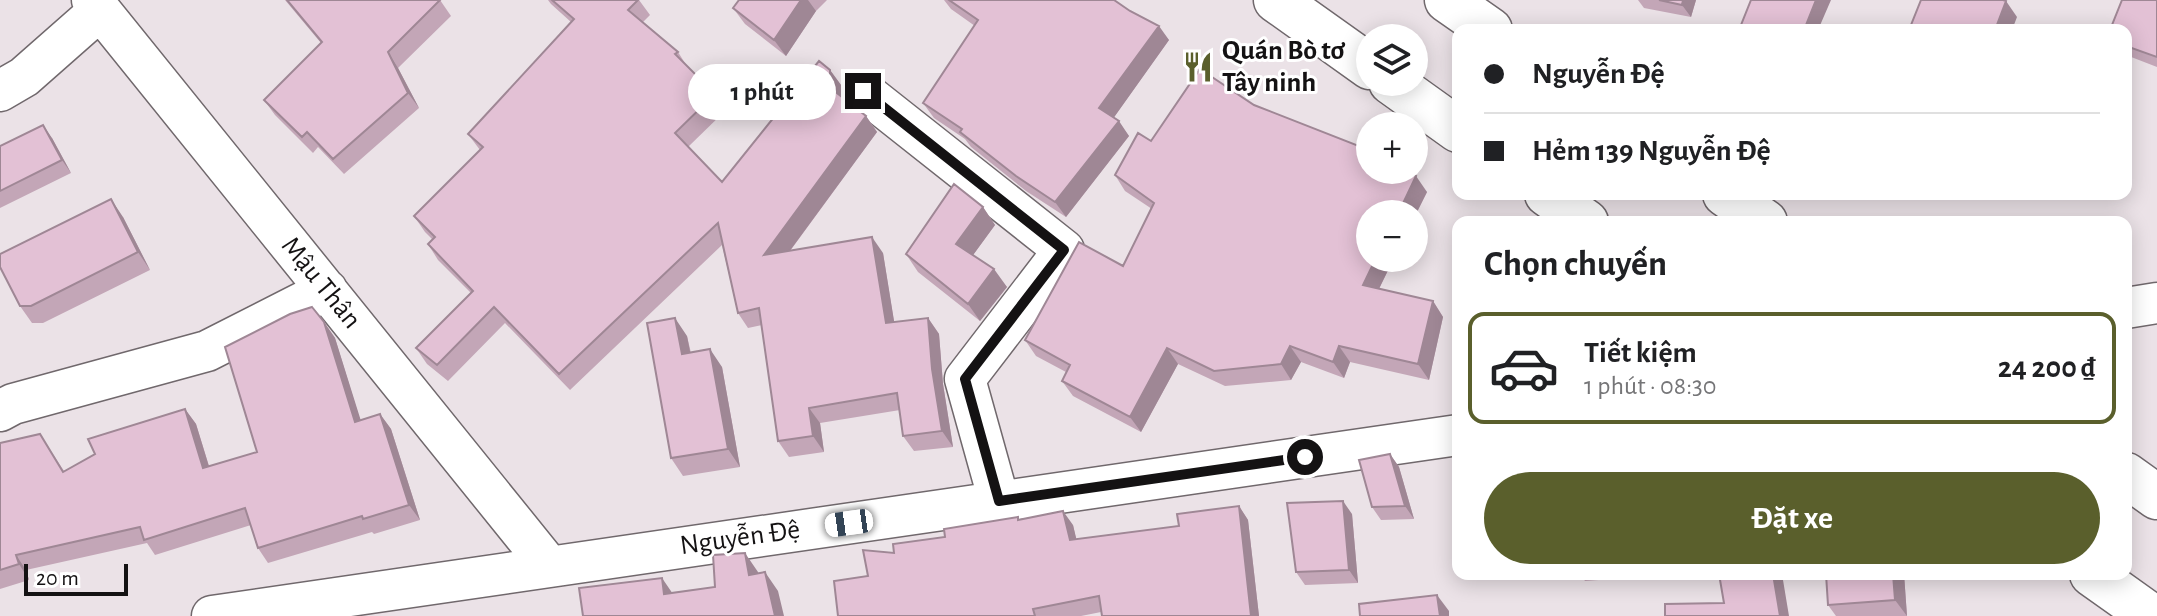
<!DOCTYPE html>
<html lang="vi">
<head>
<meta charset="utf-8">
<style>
	:root { --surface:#fff; --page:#f2f2f2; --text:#202124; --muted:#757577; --line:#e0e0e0; --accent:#5a5f2c }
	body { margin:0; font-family:"Alegreya Sans",sans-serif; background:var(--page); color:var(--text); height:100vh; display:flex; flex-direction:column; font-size:30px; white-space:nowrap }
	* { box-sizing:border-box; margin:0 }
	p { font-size:26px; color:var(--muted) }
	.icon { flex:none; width:44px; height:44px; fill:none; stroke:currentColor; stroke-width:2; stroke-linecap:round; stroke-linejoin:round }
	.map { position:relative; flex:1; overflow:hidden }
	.sheet { position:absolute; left:1452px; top:216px; width:680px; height:364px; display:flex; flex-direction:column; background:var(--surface); border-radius:16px; box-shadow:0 4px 20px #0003 }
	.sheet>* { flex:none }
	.banner { position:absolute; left:1452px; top:24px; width:680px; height:176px; border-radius:16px; box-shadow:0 4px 20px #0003; display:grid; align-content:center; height:176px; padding:0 32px; background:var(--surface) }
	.controls { position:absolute; left:1356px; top:24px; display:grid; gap:16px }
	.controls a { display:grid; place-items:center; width:72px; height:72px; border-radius:50%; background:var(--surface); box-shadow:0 4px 20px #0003; font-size:40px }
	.scale { position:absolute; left:24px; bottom:20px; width:104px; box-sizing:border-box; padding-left:8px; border:4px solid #141213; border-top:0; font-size:22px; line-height:28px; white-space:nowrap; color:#141213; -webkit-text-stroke:6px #fff; paint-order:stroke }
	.end { position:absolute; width:36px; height:36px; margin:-18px; border:10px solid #141213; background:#fff; box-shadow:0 0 0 4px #fff }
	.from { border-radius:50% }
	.bubble { position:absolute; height:56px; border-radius:28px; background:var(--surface); box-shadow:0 4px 20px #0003; font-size:26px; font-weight:700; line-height:56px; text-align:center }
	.car { position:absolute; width:24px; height:48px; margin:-24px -12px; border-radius:10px; box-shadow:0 0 6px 2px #0007; background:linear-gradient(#fff 24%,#345 0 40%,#fff 0 76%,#345 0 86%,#fff 0) }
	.banner b { display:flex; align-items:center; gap:28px; height:76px; font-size:30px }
	.banner b+b { border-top:2px solid var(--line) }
	.banner i { width:20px; height:20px; background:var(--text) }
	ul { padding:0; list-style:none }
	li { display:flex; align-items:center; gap:24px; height:112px; margin:0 16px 12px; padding:0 16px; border:4px solid transparent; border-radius:16px }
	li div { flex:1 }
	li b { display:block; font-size:30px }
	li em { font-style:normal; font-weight:700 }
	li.active { border-color:var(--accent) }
	li>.icon { width:72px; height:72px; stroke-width:1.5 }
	h2 { padding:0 32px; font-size:36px; line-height:96px }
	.primary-button { display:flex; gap:16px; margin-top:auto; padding:16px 32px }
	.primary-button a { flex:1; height:92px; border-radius:48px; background:var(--accent); color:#fff; font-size:32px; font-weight:700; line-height:92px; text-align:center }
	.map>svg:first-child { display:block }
</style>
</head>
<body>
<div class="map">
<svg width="2157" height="616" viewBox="0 0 2157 616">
	<rect width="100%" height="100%" fill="#ebe2e7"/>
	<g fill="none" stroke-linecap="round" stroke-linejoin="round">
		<g stroke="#70686c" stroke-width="43">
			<path id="minor" d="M92,0L549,566
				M0,91L24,77L100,10
				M863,91L1064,250L965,379L999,501
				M2126,308L2157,303
				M0,411L13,404L207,351L327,290
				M212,616L1458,435"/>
		</g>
		<g stroke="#70686c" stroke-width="47">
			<path id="major" d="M1276,0L1370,67
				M1447,0L1490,30
				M1391,82L1458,130
				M1547,194L1586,222
				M1725,194L1765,222
				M2126,475L2157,497
				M2092,574L2151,616"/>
		</g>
		<use href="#minor" stroke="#fff" stroke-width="40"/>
		<use href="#major" stroke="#fff" stroke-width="44"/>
	</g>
	<path fill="#c3a6b7" d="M285,0H440L451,16L398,68L419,108L344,174L318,147L313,153L275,115L264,100L321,43Z
		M548,0H639L650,15L643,22L678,52L688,68L715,94L726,110L688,147L722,182L830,70L841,85V96L866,116L877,132L790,251L883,253L894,322L928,318L939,334L943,384L953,447L914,451L903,436L900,410L820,423L824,452L789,457L778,441L762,325L748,328L738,313L722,245L570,390L505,323L448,381L427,364L416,348L471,293L438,260L428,244L433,240L425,232L414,216L480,150L468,134L571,22L551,4Z
		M739,0H827L816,11L786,56L745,24L733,8Z
		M944,0H1114L1169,40L1114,117L1129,136L1066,217L1026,191L971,147L965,139L934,118L923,103L975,26L951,9Z
		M1638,0H1696L1691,17L1644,8Z
		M2157,0V67L2126,55V30Z
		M1254,105L1364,148L1366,152L1427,192L1414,218V214L1370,258H1394L1379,289L1433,301L1443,317L1429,380L1350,362L1344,378L1301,362L1291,380L1225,386L1178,364L1141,432L1073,396L1062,381L1066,372L1036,356L1025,340L1123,266L1152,209L1125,191L1115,175L1151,141Z
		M52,138L71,173L0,208V146Z
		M983,207L995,225L973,255L1007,287L980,321L918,272L906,254Z
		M123,217L150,270L43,323H32L20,306Z
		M324,322L335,338L360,420L380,414L391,429L420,520L374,534L372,532L268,563L258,548L251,525L155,555L147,543L26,570L29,580L0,589V443L40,434L64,471L185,409L196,424L209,466L257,452Z
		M687,336L691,353L722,367L740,467L683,476L671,458Z
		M1390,454L1399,467L1414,519L1381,520L1372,507Z
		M1239,506L1248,520L1259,616H1102L1101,612L1081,616H838L868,576L894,553L945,537L1020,520L1073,525L1076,539L1179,526Z
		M1352,514L1358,583L1305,585L1296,572Z
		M1580,574H1652V576L1585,581Z
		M1904,574L1907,616H1836L1828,605Z"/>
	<path fill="#9f8795" d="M801,0H808L816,11L786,56L774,40Z
		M1683,0H1696L1691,17L1682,5Z
		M1816,0H1831L1818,30H1804Z
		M2006,1L2017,17L2012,30H1995Z
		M1159,26L1169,40L1110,123L1099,108Z
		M388,52L398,68L419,108L408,93Z
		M830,70L841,85V99L830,83Z
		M866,116L877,132L775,271L764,255Z
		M1119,121L1129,136L1066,217L1055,202Z
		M43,125L52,138L71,173L62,160Z
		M1416,176L1427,192L1414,218V214H1398Z
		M111,199L123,217L150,270L138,252Z
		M983,207L995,225L968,262L956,244Z
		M872,237L883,253L897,339L886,323Z
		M1376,258H1394L1373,301L1363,285Z
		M994,269L1007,287L980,321L968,304Z
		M1433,301L1443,317L1429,380L1418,364Z
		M675,318L687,336L694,372L682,354Z
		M928,318L939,334L943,384L953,447L942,431L932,369Z
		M324,322L335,338L366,437L355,422Z
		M1290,346L1301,362L1291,380L1281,364Z
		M1339,346L1350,362L1344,378L1333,362Z
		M1167,348L1178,364L1141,432L1130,417Z
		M710,349L722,367L740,467L728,449Z
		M809,408L820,423L824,452L813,436Z
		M185,409L196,424L214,483L203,468Z
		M380,414L391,429L420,520L409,505Z
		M1390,454L1399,467L1414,519L1405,506Z
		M1343,501L1352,514L1358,583L1349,570Z
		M1239,506L1248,520L1259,616H1251Z
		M1063,511L1073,525L1080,554L1070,540Z
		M745,553L758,572L762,593L749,575Z
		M16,555L26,570L29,580L19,564Z
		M765,572L778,591L784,616H775Z
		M1773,574H1782L1789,616H1780Z
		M1893,574H1904L1907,616L1895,600Z
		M662,578L675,597L664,594Z
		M1437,595L1449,611V616H1440Z"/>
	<path fill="#e3c1d5" stroke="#9f8795" stroke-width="2" d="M287,0H440L388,52L408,93L333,159L307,132L302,137L264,100L322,42Z
		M552,0H638L628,10L678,52L675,54L715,94L675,133L722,182L819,61L830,70V83L837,93L866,116L764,255L872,237L886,323L928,318L932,369L942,431L903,436L897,393L809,408L813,436L778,441L759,308L738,313L718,223L559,374L494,307L437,365L416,348L473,291L428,244L435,237L414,216L483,147L468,134L574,19Z
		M739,0H801L774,40L733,8Z
		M949,0H1114L1130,11L1159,26L1099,108L1119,121L1055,202L1016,176L960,132L962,129L923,103L978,20Z
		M1659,0H1683L1682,5Z
		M1751,0H1816L1804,30H1739Z
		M1921,0H2003L2006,1L1995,30H1909Z
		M2122,0H2157V57L2126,46V30H2110Z
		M1200,69L1254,105L1364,148L1363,151L1370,154V170H1403L1416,176L1398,214H1370V258H1376L1363,285L1433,301L1418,364L1339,346L1333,362L1290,346L1281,364L1214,371L1167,348L1130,417L1062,381L1070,365L1025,340L1079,242L1123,266L1154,203L1115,175L1138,133L1151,141Z
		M43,125L62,160L0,191V146Z
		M954,184L983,207L956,244L994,269L968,304L906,254Z
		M111,199L138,252L31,306H20L0,267V254Z
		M312,307L324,322L355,422L380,414L409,505L363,519L362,516L258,548L245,508L144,540L140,527L16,555L19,564L0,570V443L40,434L63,472L95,454L88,439L185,409L203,468L257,452L225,347L290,314Z
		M675,318L682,354L710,349L728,449L671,458L647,323Z
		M1390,454L1405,506L1372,507L1359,460Z
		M1343,501L1349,570L1296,572L1287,503Z
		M1239,506L1251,616H1102L1099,596L1033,609L1035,616H838L834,581L868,576L863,550L894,553L893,544L945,537L944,529L1018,517V520L1063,511L1070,540L1179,526L1177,514Z
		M745,553L749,575L765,572L775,616H583L579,588L662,578L664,594L715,587L713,555Z
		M1719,574H1773L1780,616H1665V604L1724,603Z
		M1826,574H1893L1895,600L1828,605Z
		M1437,595L1440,616H1360L1359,604Z"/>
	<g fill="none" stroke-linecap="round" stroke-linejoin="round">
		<path stroke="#141213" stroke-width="10" d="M863,91L1064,250L965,379L999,501L1305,457"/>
	</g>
	<defs>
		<g id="restaurant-bare" transform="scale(2.4)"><path d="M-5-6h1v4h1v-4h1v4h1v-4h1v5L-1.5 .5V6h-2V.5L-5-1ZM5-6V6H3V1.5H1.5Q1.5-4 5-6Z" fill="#5a5f2c" stroke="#fff" stroke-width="2.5" paint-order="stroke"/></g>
	</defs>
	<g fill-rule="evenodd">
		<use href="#restaurant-bare" x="1198" y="67"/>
	</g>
	<g text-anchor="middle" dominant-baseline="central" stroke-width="6" stroke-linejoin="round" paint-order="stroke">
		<g font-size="28" font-weight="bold" fill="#141213" stroke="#fff" text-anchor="start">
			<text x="1222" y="51">Quán Bò tơ<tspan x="1222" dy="32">Tây ninh</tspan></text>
		</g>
		<g font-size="28" fill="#141213" stroke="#fff">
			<text transform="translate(321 283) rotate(51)">Mậu Thân</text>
			<text transform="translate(740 538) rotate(-8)">Nguyễn Đệ</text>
		</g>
	</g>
</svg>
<div class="controls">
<a><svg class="icon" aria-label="layers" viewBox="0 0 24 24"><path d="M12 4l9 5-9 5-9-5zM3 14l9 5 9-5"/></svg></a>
<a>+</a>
<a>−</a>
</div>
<div class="scale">20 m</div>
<i class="end from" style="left:1305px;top:457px"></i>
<i class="end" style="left:863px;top:91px"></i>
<div class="bubble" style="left:688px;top:64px;width:148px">1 phút</div>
<i class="car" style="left:849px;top:523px;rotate:262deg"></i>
<div class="banner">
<b><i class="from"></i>Nguyễn Đệ</b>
<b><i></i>Hẻm 139 Nguyễn Đệ</b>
</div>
<section class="sheet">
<h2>Chọn chuyến</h2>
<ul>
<li class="active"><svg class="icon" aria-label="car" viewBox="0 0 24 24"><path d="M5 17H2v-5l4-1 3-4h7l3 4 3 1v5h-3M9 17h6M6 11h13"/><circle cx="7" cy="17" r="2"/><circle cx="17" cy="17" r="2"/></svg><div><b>Tiết kiệm</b><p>1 phút · 08:30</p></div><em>24 200 ₫</em></li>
</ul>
<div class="primary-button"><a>Đặt xe</a></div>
</section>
</div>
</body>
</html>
